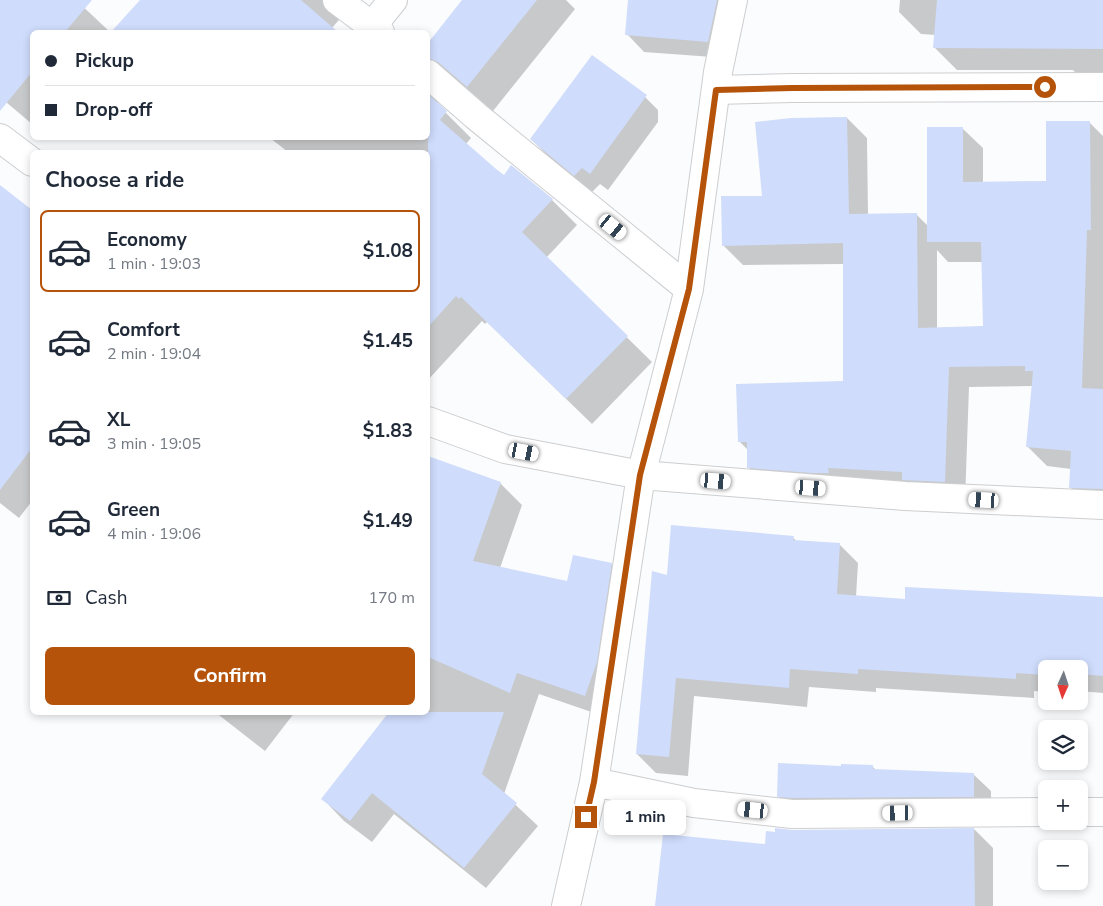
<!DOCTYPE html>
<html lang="en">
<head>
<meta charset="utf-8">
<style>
	:root { --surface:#fff; --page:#f2f2f3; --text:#1f2937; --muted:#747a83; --line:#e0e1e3; --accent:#b45309 }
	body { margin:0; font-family:"Nunito Sans",sans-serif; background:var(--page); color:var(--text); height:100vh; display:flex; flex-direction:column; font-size:19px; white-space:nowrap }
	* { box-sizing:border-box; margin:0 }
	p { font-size:16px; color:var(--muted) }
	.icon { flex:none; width:28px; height:28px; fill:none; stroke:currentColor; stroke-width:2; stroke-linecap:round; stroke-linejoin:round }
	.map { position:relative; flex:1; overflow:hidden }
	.drawer { position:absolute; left:30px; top:150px; width:400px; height:565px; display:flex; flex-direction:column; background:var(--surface); border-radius:8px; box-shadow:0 2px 8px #0003 }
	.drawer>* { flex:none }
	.hud { position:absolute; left:30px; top:30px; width:400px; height:110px; border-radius:8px; box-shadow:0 2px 8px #0003; display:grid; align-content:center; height:110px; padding:0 15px; background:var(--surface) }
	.needle { width:32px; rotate:183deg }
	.tools { position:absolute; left:1038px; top:660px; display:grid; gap:10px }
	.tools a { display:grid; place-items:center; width:50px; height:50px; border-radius:8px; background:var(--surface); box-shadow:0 2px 8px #0003; font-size:25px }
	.end { position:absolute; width:22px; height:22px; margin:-11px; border:6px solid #b45309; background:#fff; box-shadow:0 0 0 2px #fff }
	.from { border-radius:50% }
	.bubble { position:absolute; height:35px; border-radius:8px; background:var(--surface); box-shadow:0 2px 8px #0003; font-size:16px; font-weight:700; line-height:35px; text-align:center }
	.car { position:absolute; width:15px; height:30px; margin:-15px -8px; border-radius:6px; box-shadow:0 0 4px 1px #0007; background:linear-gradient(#fff 24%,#345 0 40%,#fff 0 76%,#345 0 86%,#fff 0) }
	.hud b { display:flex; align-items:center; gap:18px; height:48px; font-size:19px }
	.hud b+b { border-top:1px solid var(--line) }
	.hud i { width:12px; height:12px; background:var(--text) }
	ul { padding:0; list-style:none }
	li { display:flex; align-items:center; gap:15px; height:82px; margin:0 10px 8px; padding:0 5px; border:2px solid transparent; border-radius:8px }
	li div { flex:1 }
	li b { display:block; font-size:19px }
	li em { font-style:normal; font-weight:700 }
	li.selected { border-color:var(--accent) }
	li>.icon { width:45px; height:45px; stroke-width:1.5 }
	h2 { padding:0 15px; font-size:22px; line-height:60px }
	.pay { display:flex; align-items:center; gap:12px; height:55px; padding:0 15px; font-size:19px }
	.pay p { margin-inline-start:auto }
	.action { display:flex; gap:10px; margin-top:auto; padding:10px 15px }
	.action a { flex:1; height:58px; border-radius:8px; background:var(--accent); color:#fff; font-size:20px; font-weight:700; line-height:58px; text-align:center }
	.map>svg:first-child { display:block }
</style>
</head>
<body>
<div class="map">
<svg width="1103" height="906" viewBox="0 0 1103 906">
	<rect width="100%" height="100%" fill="#fbfcfd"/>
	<path fill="#0003" fill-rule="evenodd" d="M0,0H76L110,32H32V124L0,97Z
		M142,0H356L332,28L336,32H139L125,19Z
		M464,0H566L575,9L493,111L465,87L457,83L438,96V105L471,138L466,144L504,176L552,200L577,225L546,258L652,362L592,424L487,322L485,324L482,321L428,380V152H288L270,138H428V45Z
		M629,0H737L726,58L644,52L627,34Z
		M900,0H1103V93H1096L1073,70H957L935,48L936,35L921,34L899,12Z
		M640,92L658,110V122L608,190L600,184L592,192L549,157L531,139Z
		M847,118L867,138L868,215H917L928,226L962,128L983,148V183H1047L1090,123L1103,136V508H1090L1070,487L1071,469L1047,466L1027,446L1033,386L969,387L965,502L769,488L748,467V450L739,441L845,382L844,264L743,265L723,245L764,197ZM937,250L948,262H983L984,327L937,328Z
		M9,194L32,213V501L19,518L0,503V205Z
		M428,458L500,483L522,505L500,568L568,583L611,564L633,586L606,717L539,694L504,794L538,826L486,888L394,814L372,842L344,821L323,799L428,712Z
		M793,538L798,542L839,544L858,563L856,597L906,600L1103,598V693L1079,691V669H1046V692L1034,691V698L876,688V692L809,687L807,707L694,696L688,776L656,773L637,754L668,576Z
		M215,712H295L265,751Z
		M873,767L876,770L973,774L991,791V814H795L778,796L842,768Z
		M974,829L993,848V906H657L766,846L776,833L792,831Z"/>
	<path fill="#cfdcfb" d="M0,0H92L65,32H32V72L0,111Z
		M140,0H301L338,32H111Z
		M462,0H537L467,87L438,62L428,59V43Z
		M628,0H717L708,42L625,35Z
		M937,0H1103V49L933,48Z
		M592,55L647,95L590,174L582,168L574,176L530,139Z
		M428,94L447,111L440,120L496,169L504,175L511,165L553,199L522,232L628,336L566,399L461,297L459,299L456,296L428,327Z
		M847,117L849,214L917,213L918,328L983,326L981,242H927V127H963V182L1046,181V121H1090L1091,230H1087L1082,388L1103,389V489L1069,488L1071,451L1026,447L1033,371H1025V366L949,367L945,482L902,480V472L828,468L829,473H812L747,468V442H738L736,384L843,381V243L722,246L721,196H762L755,122L791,118Z
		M0,185L32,210V448L0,490Z
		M428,456L501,482L473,561L567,581L573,555L612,563L597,662L585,696L517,673L510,693L428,657Z
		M671,525L794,536L793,540L840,543L837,594L905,599V587L1103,597V676L1079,674V669H1046L1045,675L1016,673V679L858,669V674L790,669L789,688L676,678L669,757L636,754L652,571L667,575Z
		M389,712H504L482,774L517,803L464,868L372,793L350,821L321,799Z
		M778,763L841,766V764L873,765V769L974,773V797L793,798L777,797Z
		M775,828L792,830L974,828L975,906H655L663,834L765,844L766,831L775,832Z"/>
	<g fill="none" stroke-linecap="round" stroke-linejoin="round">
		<g stroke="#cdced0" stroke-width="30">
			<path id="minor" d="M337,0L380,32
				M372,26L393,0
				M428,74L476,116L689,289
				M716,90L792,88L1103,87
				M0,138L32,162
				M428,421L505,449L641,475L905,496L1103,505
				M594,782L694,803L792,814L1046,812
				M1079,812H1103
				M566,906L594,782L641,475L689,289L718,72L733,0"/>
		</g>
		<use href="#minor" stroke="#fff" stroke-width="28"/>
	</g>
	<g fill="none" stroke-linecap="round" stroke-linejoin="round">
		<path stroke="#b45309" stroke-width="6" d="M586,817L594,782L640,475L689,289L716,90L792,88L1045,87"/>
	</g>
</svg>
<div class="tools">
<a><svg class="needle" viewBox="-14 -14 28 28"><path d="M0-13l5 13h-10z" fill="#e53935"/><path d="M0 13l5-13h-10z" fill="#747a83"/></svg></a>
<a><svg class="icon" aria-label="layers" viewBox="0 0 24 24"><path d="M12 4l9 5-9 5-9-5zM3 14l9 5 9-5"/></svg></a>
<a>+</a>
<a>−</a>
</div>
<i class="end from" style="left:1045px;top:87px"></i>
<i class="end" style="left:586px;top:817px"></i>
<div class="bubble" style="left:604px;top:800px;width:82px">1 min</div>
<i class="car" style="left:613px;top:227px;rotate:129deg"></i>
<i class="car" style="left:524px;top:452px;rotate:101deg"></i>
<i class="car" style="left:716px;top:481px;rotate:95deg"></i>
<i class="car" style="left:811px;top:488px;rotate:94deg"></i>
<i class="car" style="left:984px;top:500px;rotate:273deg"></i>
<i class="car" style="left:753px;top:810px;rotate:276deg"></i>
<i class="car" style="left:898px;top:813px;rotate:269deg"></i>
<div class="hud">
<b><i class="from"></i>Pickup</b>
<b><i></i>Drop-off</b>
</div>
<section class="drawer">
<h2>Choose a ride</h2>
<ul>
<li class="selected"><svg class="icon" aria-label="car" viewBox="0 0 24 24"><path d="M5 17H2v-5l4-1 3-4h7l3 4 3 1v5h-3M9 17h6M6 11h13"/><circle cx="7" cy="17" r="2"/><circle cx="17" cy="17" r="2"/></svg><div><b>Economy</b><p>1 min · 19:03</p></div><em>$1.08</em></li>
<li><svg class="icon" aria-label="car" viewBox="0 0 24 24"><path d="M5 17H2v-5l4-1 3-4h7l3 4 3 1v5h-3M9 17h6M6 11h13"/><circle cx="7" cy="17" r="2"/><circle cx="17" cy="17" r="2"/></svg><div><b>Comfort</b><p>2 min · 19:04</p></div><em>$1.45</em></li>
<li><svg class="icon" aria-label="car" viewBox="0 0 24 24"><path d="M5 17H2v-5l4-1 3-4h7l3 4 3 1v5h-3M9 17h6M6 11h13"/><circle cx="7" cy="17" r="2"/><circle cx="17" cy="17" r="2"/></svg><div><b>XL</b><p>3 min · 19:05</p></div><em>$1.83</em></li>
<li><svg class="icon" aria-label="car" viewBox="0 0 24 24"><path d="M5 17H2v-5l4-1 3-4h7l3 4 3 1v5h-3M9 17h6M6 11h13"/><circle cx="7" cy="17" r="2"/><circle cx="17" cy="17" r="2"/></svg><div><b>Green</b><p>4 min · 19:06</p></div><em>$1.49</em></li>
</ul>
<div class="pay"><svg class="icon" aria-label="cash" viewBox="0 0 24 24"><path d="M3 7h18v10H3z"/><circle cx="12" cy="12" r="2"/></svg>Cash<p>170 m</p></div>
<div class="action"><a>Confirm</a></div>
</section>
</div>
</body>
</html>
